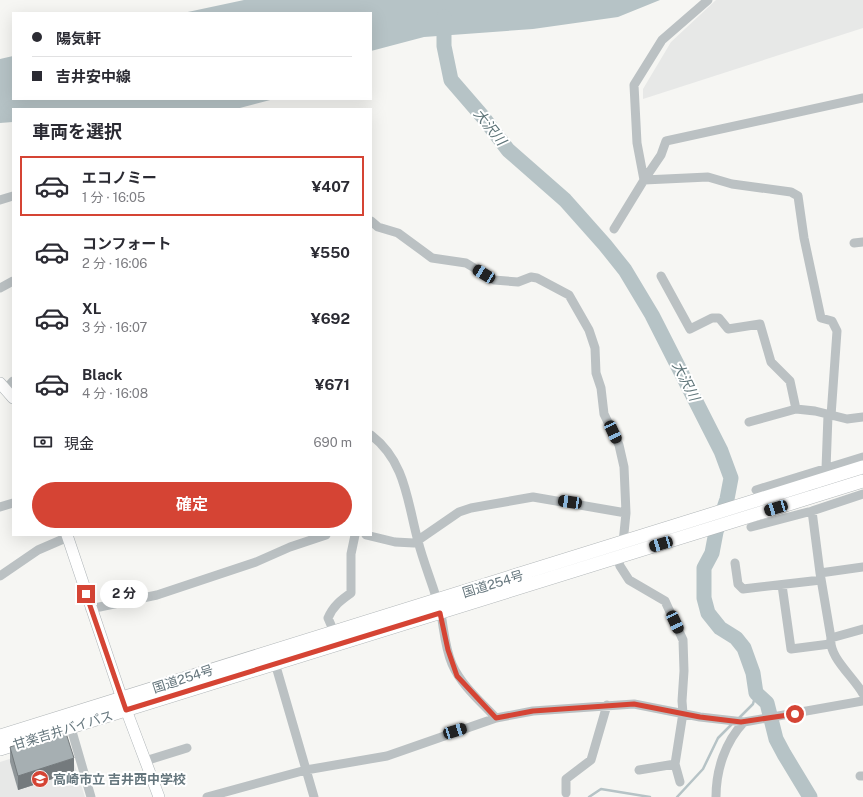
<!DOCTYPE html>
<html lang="ja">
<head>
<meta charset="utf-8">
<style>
	:root { --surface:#fff; --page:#f7f7f7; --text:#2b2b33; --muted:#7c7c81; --line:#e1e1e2; --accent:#d54434 }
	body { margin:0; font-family:"Public Sans","Noto Sans JP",sans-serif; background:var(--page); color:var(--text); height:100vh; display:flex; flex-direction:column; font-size:15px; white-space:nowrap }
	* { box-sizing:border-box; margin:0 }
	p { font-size:13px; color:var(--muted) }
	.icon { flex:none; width:22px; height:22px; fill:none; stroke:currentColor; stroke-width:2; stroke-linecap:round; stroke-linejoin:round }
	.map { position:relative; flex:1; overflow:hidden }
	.side { position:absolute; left:12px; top:108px; width:360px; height:428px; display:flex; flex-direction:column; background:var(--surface); border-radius:0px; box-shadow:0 4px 16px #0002 }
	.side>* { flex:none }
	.guide { position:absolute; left:12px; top:12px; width:360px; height:88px; border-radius:0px; box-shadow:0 4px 16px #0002; display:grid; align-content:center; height:88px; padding:0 20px; background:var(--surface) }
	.end { position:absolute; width:18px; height:18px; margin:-9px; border:5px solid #d54434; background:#fff; box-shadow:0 0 0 2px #fff }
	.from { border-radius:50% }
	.bubble { position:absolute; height:28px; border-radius:14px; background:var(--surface); box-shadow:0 4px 16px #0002; font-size:13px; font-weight:700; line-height:28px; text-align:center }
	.car { position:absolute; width:12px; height:24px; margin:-12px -6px; border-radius:5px; box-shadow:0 0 3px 1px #0007; background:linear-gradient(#222 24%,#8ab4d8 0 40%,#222 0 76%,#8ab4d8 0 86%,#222 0) }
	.guide b { display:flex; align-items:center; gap:14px; height:38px; font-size:15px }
	.guide b+b { border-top:1px solid var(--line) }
	.guide i { width:10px; height:10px; background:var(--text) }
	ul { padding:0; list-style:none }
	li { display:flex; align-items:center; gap:12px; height:60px; margin:0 8px 6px; padding:0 12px; border:2px solid transparent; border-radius:0px }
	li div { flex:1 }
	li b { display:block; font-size:15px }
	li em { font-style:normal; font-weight:700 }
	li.on { border-color:var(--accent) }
	li>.icon { width:36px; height:36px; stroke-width:1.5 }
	h2 { padding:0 20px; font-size:18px; line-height:48px }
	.pay { display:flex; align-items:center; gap:10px; height:44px; padding:0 20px; font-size:15px }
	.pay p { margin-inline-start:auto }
	.button { display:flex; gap:8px; margin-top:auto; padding:8px 20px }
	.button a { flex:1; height:46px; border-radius:24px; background:var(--accent); color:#fff; font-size:16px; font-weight:700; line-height:46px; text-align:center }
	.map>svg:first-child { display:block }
</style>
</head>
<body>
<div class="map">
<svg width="863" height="797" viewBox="0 0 863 797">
	<rect width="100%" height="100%" fill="#f6f6f3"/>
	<path fill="#e7e8e7" d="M716,0H863V28L643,99V89L671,42Z
		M67,741L85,797H0V762Z"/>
	<path fill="#b6c3c6" d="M244,0H660L618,17L533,29L424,37L371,51V13H183Z
		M13,56V99H274L236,109H13V122L0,123V59Z"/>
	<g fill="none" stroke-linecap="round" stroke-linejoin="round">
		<path stroke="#b6c3c6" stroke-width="2.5" d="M738,719L753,704L756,693
			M589,797L601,789L650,797
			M677,797L703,769L718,738L733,723"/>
		<path stroke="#b6c3c6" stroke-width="15" d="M444,17V46L451,80L483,117L508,150L565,200L605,245L625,270L652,315L721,451L731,478L727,499L716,532L712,553L704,568V598L708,613L720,628L736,638L744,648L753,673L756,693L767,703L776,739L784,754L810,797"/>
		<g stroke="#afb5b8" stroke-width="12">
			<path id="major" d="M0,383L13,398
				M67,535L122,699L159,797"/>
		</g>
		<g stroke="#b1b6b8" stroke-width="14">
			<path id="highway" d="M0,736L863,467
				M0,749L863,481"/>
		</g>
		<path stroke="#bbc1c3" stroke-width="9" d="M644,180L708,177L732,184L791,192L798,196L804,238L821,318L832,321L837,331L831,416
			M644,180L661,155L666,141L863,98
			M0,200L13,196
			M371,221L378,227L398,233L432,258L466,263L494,280L518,282L531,277L537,278L569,295L589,330L595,348L596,373L601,388L604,414L619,445L624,467L626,513L623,543
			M614,229L644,180L637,143L634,85L662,40L708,0
			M854,243L863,242
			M661,276L690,329L712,318H719L728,329L760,324L771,362L790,381L796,409
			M0,288L13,281
			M6,389L13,381
			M749,422L796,409L815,411L847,419L863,417
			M371,435C406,462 407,501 418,541C424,565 435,589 441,614C444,630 445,648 452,664C461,685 481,702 496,718
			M826,469L828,415
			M756,490L863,457
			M0,507L13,503
			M812,511L820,573L831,638C828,657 854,677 863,694
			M751,527L812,511L863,494
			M366,535L395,542L414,543L459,512L471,508L533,497L626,513
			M617,557L620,566L629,580L665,601L683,640L684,671L682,701L683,713L675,764L680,782
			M735,563L738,584L743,589L821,580
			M820,573L863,567
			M0,576L38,550L68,537
			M782,585L791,649L830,644
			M90,609L157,595L256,562L290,547L326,535
			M334,632L328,618C333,606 341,600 351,593V554L355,535
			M831,638L863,629
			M275,663L314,797
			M71,728L91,797
			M145,761L187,748
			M639,770L675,764
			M860,776H863
			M566,793V779L591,760L607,705
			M207,797L306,770L387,756L496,718L533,711L634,704L700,717L744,722L863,701
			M716,797C716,770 725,742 744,722"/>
		<use href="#major" stroke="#fff" stroke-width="11"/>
		<use href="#highway" stroke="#fff" stroke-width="13"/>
	</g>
	<path fill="#8f9699" d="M10,747L74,772L18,790L10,762Z"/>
	<path fill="#747a7d" d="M74,758V772L18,790V776Z"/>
	<path fill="#a6afb2" stroke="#747a7d" d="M65,730L74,758L18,776L10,747Z"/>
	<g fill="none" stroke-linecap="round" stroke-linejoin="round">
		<path stroke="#d54434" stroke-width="5" d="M86,594L126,710L440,613L448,650L457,676L496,718L533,711L634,704L700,717L741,722L795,714"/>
	</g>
	<defs>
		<g id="school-disc" transform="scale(0.9)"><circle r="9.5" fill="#d54434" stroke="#fff"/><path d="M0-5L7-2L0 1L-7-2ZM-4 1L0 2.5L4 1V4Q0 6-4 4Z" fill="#fff"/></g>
	</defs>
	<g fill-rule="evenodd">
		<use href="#school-disc" x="40" y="779"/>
	</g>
	<g text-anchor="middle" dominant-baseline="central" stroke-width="4" stroke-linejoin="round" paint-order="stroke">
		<g font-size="13" fill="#64757c" stroke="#fff">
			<text transform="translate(493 584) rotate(-17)">国道254号</text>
			<text transform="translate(183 679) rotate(-18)">国道254号</text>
			<text transform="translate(63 730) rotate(-17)">甘楽吉井バイパス</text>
		</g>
		<g font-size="13" font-weight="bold" fill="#64757c" stroke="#fff" text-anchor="start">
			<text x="53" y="779">高崎市立 吉井西中学校</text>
		</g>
		<g font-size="14" font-style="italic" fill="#5e7478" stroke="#fff">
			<text transform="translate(490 127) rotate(51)">大沢川</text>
			<text transform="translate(686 381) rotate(63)">大沢川</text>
		</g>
	</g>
</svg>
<i class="end from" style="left:795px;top:714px"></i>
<i class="end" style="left:86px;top:594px"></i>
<div class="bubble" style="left:100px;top:580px;width:48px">2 分</div>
<i class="car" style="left:484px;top:274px;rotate:301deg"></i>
<i class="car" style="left:613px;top:432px;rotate:155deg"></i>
<i class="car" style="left:570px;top:502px;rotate:278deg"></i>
<i class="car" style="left:776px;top:508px;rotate:253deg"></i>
<i class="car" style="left:661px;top:544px;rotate:254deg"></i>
<i class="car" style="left:675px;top:622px;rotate:155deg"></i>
<i class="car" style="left:455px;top:731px;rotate:73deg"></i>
<div class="guide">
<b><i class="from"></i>陽気軒</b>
<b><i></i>吉井安中線</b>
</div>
<section class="side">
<h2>車両を選択</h2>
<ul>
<li class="on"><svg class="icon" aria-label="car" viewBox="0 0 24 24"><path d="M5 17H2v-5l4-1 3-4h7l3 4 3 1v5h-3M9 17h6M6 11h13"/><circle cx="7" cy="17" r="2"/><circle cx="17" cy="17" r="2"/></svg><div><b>エコノミー</b><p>1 分 · 16:05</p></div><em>¥407</em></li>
<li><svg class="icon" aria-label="car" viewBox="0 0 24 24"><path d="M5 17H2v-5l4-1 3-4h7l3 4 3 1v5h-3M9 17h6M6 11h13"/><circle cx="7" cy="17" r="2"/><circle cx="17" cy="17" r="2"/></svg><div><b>コンフォート</b><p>2 分 · 16:06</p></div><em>¥550</em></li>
<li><svg class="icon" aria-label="car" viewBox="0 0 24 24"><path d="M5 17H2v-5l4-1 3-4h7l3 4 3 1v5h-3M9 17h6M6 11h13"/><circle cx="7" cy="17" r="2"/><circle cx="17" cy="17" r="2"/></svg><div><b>XL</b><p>3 分 · 16:07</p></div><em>¥692</em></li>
<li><svg class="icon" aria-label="car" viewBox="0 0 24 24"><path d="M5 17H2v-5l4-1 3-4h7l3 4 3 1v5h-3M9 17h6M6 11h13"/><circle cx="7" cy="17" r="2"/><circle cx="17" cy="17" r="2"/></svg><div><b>Black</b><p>4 分 · 16:08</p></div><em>¥671</em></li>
</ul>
<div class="pay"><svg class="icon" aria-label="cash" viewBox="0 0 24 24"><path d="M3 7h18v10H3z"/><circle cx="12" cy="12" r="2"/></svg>現金<p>690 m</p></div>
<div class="button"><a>確定</a></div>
</section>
</div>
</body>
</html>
